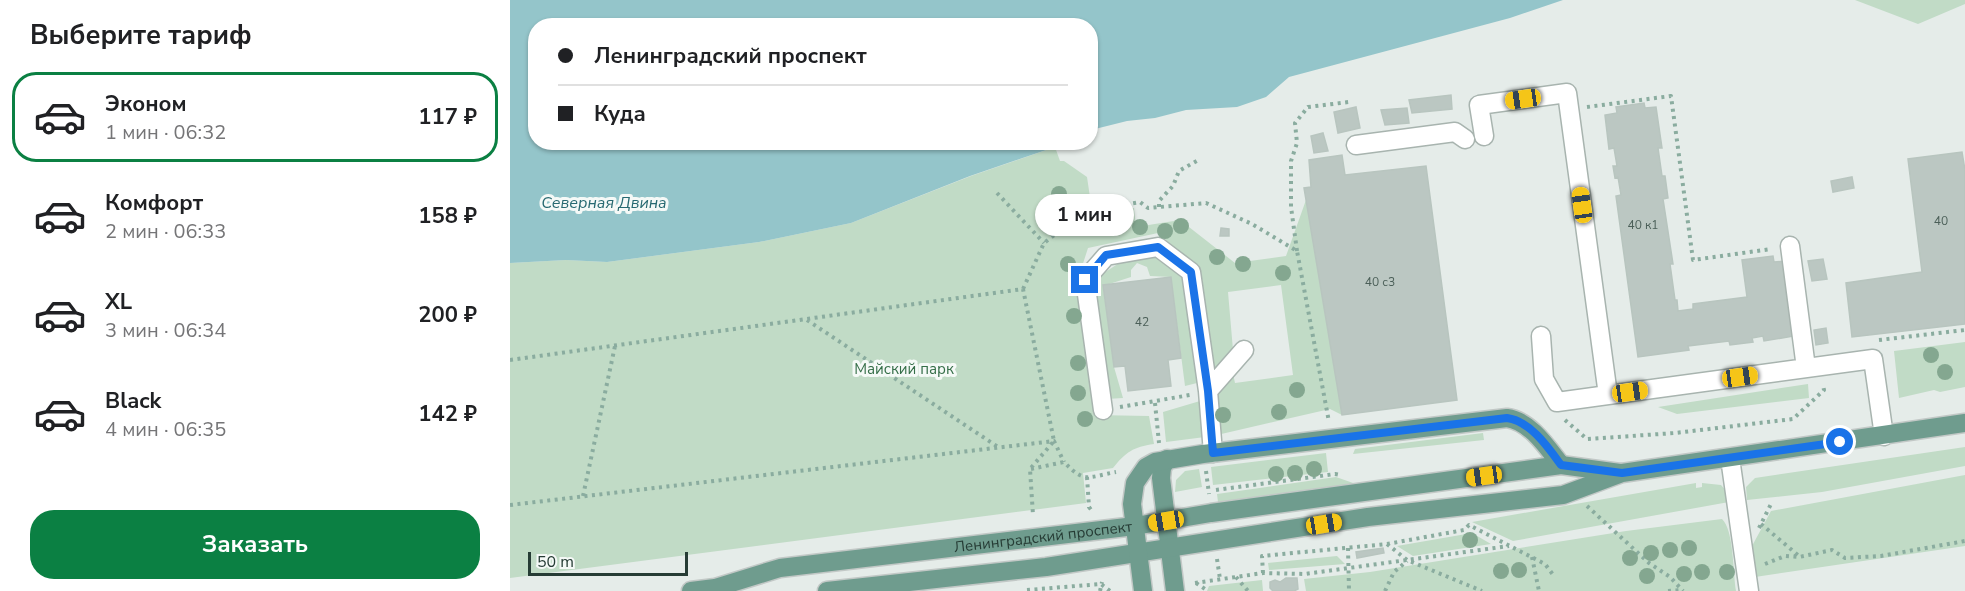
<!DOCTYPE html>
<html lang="ru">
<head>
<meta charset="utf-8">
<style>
	:root { --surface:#fff; --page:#f6f6f6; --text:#202124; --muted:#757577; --line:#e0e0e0; --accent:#0b8043 }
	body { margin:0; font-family:"Nunito Sans",sans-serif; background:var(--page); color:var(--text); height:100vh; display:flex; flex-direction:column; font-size:22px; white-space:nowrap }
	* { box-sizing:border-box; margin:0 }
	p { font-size:20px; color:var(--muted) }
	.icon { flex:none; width:33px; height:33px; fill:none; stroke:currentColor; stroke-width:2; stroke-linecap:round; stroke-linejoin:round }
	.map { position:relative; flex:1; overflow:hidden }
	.panel { display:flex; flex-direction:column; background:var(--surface); width:510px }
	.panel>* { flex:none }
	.guide { position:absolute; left:18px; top:18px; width:570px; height:132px; border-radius:24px; box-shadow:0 2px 4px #0004; display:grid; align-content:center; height:132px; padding:0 30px; background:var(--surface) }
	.scale { position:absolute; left:18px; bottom:15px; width:160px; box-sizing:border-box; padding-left:6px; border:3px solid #263c35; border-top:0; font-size:16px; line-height:21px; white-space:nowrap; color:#263c35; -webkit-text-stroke:4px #f5f9f7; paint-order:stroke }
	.end { position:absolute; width:27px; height:27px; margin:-14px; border:8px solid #1a73e8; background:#fff; box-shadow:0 0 0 3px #fff }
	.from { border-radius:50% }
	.bubble { position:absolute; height:42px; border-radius:21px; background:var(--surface); box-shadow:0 2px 4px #0004; font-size:20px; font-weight:700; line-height:42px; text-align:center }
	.car { position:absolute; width:18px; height:36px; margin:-18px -9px; border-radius:8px; box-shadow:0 0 4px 2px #0007; background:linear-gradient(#f5c518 24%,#345 0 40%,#f5c518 0 76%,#345 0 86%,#f5c518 0) }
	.guide b { display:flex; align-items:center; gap:21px; height:57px; font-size:22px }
	.guide b+b { border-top:2px solid var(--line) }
	.guide i { width:15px; height:15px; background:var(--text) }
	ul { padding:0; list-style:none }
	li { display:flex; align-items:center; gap:18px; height:90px; margin:0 12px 9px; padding:0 18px; border:3px solid transparent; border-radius:24px }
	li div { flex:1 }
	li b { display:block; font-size:22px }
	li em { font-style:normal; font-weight:700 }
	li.active { border-color:var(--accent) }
	li>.icon { width:54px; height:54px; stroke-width:1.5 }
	h2 { padding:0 30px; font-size:27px; line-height:72px }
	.primary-button { display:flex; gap:12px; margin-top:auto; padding:12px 30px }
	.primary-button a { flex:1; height:69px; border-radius:24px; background:var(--accent); color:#fff; font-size:24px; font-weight:700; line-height:69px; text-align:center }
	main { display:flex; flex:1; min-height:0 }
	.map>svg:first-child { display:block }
</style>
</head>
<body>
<main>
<section class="panel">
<h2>Выберите тариф</h2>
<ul>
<li class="active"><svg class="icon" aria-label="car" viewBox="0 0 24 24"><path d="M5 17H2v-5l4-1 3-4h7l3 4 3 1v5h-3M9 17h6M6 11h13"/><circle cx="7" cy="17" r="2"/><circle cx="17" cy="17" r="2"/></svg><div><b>Эконом</b><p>1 мин · 06:32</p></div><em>117 ₽</em></li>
<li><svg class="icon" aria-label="car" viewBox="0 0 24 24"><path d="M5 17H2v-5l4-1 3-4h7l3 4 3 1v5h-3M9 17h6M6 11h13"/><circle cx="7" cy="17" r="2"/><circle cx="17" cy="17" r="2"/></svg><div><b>Комфорт</b><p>2 мин · 06:33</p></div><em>158 ₽</em></li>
<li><svg class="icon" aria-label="car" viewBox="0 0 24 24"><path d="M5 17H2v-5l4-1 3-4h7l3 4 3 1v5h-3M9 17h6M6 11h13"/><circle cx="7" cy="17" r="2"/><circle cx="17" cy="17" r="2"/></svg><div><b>XL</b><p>3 мин · 06:34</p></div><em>200 ₽</em></li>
<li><svg class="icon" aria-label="car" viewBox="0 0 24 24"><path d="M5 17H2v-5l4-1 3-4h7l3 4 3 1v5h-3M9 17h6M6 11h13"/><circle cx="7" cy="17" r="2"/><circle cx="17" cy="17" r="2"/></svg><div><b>Black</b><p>4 мин · 06:35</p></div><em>142 ₽</em></li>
</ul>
<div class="primary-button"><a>Заказать</a></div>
</section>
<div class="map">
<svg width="1455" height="591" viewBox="0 0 1455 591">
	<rect width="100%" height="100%" fill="#e5ece9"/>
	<path fill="#c1dbc6" d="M1345,0H1455V4L1408,24Z
		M545,147L550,161H554L577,177L582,211L568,217L573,233L574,226L601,212L624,208L626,227L670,220L725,263L776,256L796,200L832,415L820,409L707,435L703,400L723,374L725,383L783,375L771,285L718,292L723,350L705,375L691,271L648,233L578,248L567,282L583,388L585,415L639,416L644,444C623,447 616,452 603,468L573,473L576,503L0,578V263L56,260L97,262L249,242L341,223L461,176Z
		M646,257L676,278L687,383L675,386L661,277L640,276L637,267L627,263L621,270V277L593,286L604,367L613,398L597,399L582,281L609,263Z
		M1455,342V387L1430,392L1424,390L1389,398L1384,351Z
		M1298,384L1299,398L1167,414L1148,407Z
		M690,401L695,437L656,442L653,412Z
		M973,433L974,440L843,454L845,449Z
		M1455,447V466L1312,492L1237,500L1236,487L1245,478Z
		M816,453L818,472L703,485L701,467Z
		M689,469L692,487L665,492L666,480L675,471Z
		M1455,475V546L1245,577L1242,546L1261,511Z
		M826,477L846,484L708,502L707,494Z
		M1186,483V488L1192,487V483L1211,485L1217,492L1219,502L1003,541L962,522Z
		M1212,519C1224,530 1223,573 1226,591H796L794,579L860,572L1116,531Z
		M962,533L981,544L903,556L887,546Z
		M827,556L835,564L759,570L758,563Z
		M752,580L753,591H697L699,586Z"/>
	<path fill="#94c5ca" d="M0,0H1053L1000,18L779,77L756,97L727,107L676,110L645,118L617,121L581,130L580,26H26V142L552,143L545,147L460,176L341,223L249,242L97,262L56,260L0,263Z"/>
	<path fill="#bbc7c2" stroke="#b8c5bf" stroke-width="1.5" d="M941,95L942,109L902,113L899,100Z
		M1134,103L1135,108L1146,107L1152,148H1148L1152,176H1155L1158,198L1153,199L1163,264H1160L1165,300H1167L1168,311L1183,309V304L1237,297L1232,260L1263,256L1264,262L1275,261L1284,336L1254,341L1253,336L1242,338L1243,342L1220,345L1219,341L1178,346L1179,350L1128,357L1106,196L1111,195L1108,177L1105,178L1103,166H1107L1104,148L1099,149L1095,115L1107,113L1106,107Z
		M846,107L850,128L828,133L824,112Z
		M897,108L899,123L875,125L871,110Z
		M813,133L818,151L804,153L801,136Z
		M1452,152L1455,170V324L1342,337L1336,283L1412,272L1398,159Z
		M832,155L835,175L916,166L947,400L832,415L794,188L801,187L799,160Z
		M1342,177L1344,188L1323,192L1321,181Z
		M711,228L719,229V236H710Z
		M1313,259L1317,279L1302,281L1298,261Z
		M661,277L671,358L658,360L661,386L618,391L615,366L604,367L593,285Z
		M1316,328L1318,343L1306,345L1304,330Z
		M873,548L874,553L847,558L846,552Z
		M776,578H787L788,589L784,591H763L760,588V582L765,580L770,582Z"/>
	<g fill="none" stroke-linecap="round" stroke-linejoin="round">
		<g stroke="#a8b4af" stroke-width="21">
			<path id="minor" d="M974,136L969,105L1057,93L1098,395L1363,359L1374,436
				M846,145L945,132L955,139
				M1280,246L1296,368
				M1031,336L1034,379L1047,402L1098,395
				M698,391L734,350
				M593,410L575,280L596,256L648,247L681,272L698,391L703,453
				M1220,458L1239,591"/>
		</g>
		<g stroke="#c2c8c6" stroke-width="21">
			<g id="major">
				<path d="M657,459L652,468L651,478L665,591"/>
				<path id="s1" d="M181,591L205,588L270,568L625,526L701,513L1051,465L1110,473"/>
				<path d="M317,591L536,567L858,517L1053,495L1112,473L1455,423"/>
				<path d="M633,591L622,504L625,483L636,467L645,462L693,454L997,418C1020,421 1037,447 1051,465"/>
			</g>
		</g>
		<path stroke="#8aac9f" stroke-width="4" stroke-dasharray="3 4.5" stroke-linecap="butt" d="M1077,107L1161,96L1183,260L1261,249
			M487,193L534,243
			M649,207V201L663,186L669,171L690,159
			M787,251L781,207V161L787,143L785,123L798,107L839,102
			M513,289L534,243L548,232L589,209L630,202L638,208L696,203L742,224L787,251L819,422
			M297,320L488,447
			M1369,340L1455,330
			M0,360L513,289L544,441L520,469L523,515
			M645,403L649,443
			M610,407L680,395
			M1055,420L1077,439L1165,433L1283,419L1314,390L1313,385
			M521,469L554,462C575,484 578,477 606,472
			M696,471L699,494
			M577,477L579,507L582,511
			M706,490L825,474L830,475
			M73,496L105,346
			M0,505L544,441L554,462
			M1077,506L1139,563L1160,577L1173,591
			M1251,524L1289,556
			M1249,528L1261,504
			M877,544L897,560L972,591
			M838,548L839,591
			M1022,557L1029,591
			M707,559L710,579
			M1255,564L1275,556L1289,557L1322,550L1335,558L1371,556L1455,541
			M753,573L752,556L877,544L954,530L959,525L1035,564L1044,576
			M726,577L738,591
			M685,583L753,573L795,574L999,546
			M686,583L698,591
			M517,590L591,584L600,591
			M590,591L592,582
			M875,591L884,572L897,561
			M1158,591L1172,590"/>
		<use href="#minor" stroke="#fff" stroke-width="18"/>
		<use href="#major" stroke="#6f9c8e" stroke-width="18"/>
	</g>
	<g fill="#84a790">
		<circle cx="549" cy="194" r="8"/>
		<circle cx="671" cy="226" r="8"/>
		<circle cx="630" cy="227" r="8"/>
		<circle cx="655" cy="231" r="8"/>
		<circle cx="707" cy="257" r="8"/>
		<circle cx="558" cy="264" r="8"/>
		<circle cx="733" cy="264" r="8"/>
		<circle cx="773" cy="273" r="8"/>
		<circle cx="564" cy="316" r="8"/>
		<circle cx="1421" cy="355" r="8"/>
		<circle cx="568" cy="363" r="8"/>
		<circle cx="1435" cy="372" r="8"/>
		<circle cx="787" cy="390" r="8"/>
		<circle cx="568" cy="393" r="8"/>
		<circle cx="769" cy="412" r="8"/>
		<circle cx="713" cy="415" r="8"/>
		<circle cx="575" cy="419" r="8"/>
		<circle cx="804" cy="469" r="8"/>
		<circle cx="785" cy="473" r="8"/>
		<circle cx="766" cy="474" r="8"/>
		<circle cx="960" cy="540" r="8"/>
		<circle cx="1179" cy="548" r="8"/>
		<circle cx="1160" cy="550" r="8"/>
		<circle cx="1141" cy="553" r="8"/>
		<circle cx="1120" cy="558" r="8"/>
		<circle cx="1009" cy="570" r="8"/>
		<circle cx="991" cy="571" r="8"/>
		<circle cx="1192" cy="572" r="8"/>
		<circle cx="1217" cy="572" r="8"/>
		<circle cx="1174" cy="574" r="8"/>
		<circle cx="1137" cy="576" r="8"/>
	</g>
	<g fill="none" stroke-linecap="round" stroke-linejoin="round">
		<path stroke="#1a73e8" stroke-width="8" d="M575,280L596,255L648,247L681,272L698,391L703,453L997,418C1020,421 1038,447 1051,465L1112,473L1330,442"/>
	</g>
	<g text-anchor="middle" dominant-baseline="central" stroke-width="6" stroke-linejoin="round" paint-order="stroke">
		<g font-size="12" fill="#4b5f58">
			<text x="1431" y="221">40</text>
			<text x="1133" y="225">40 к1</text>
			<text x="870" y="282">40 с3</text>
			<text x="632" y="322">42</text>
		</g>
		<g font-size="15" fill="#356e48" stroke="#f5f9f7">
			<text x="394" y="369">Майский парк</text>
		</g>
		<g font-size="15" fill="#263c35" stroke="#f5f9f7">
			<text stroke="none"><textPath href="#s1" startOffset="357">Ленинградский проспект</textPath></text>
		</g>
		<g font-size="16" font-style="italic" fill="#276971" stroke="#f5f9f7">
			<text x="94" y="203">Северная Двина</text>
		</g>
	</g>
</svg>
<div class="scale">50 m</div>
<i class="end from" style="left:1330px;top:442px"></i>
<i class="end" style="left:575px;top:280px"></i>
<div class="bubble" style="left:525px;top:194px;width:99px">1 мин</div>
<i class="car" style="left:1013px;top:99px;rotate:262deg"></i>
<i class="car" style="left:1072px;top:205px;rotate:352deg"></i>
<i class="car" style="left:1230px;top:377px;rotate:82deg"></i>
<i class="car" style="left:1120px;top:392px;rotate:82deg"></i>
<i class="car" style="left:974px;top:476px;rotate:262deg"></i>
<i class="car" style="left:656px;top:521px;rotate:261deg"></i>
<i class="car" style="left:814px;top:524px;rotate:81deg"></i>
<div class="guide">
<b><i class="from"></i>Ленинградский проспект</b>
<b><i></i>Куда</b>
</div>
</div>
</main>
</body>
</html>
